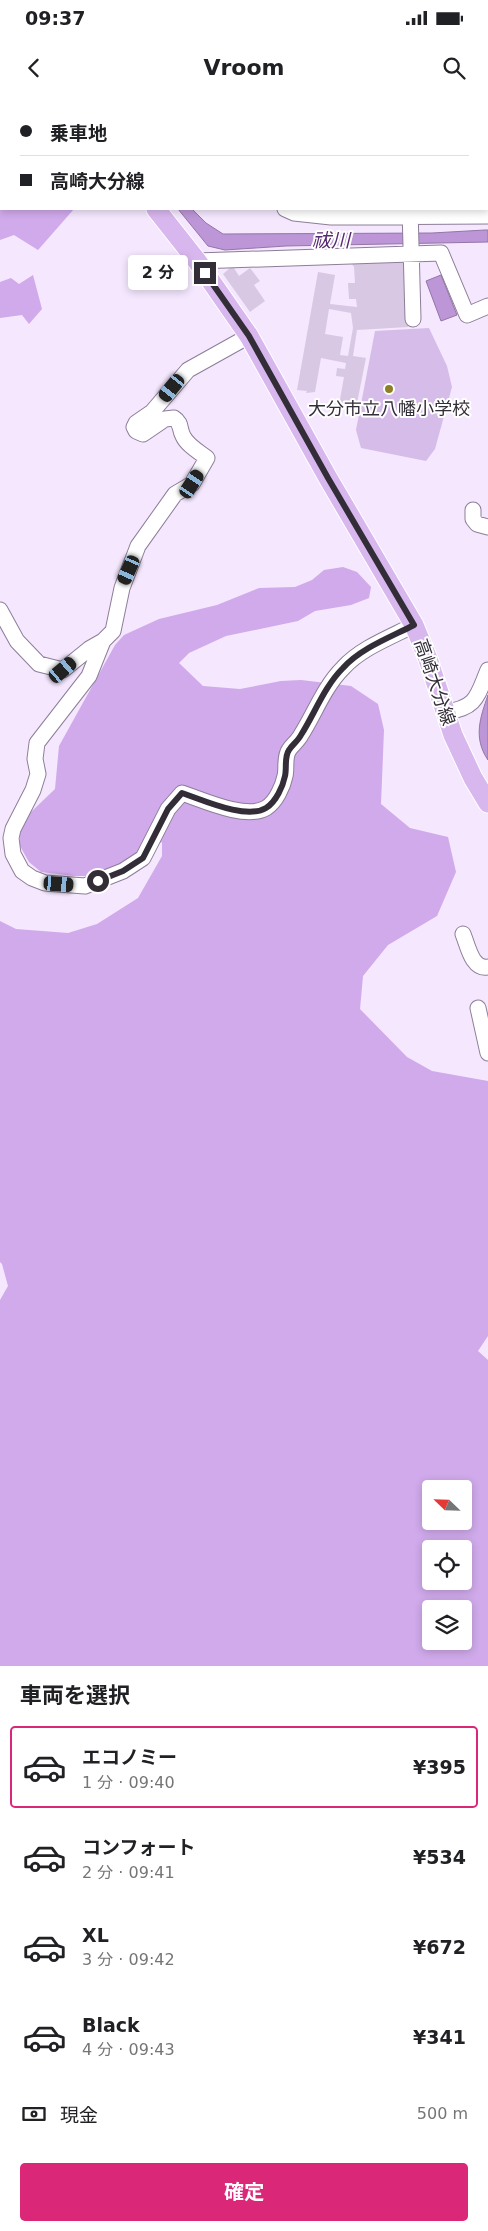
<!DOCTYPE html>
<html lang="ja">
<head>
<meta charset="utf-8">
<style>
	:root { --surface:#fff; --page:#f2f2f2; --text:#202124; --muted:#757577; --line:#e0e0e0; --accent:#db2777 }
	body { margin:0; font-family:"DejaVu Sans","Noto Sans JP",sans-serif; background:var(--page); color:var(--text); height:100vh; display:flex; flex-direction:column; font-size:19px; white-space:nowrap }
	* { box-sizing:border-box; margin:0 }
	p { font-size:16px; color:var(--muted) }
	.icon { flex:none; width:28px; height:28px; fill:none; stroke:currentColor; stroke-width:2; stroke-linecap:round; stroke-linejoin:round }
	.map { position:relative; height:1566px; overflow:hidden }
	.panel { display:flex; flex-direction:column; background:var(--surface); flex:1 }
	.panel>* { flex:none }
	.top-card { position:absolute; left:0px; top:0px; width:489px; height:110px; box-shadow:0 2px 8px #0003; display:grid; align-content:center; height:110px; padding:0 20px; background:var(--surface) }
	.needle { width:32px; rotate:293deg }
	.buttons { position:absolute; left:422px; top:1380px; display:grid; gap:10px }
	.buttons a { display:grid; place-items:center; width:50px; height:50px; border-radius:5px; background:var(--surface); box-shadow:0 2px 8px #0003; font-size:25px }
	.end { position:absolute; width:22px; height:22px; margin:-11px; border:6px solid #332d38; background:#fff; box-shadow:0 0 0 2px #fff }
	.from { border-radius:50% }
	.bubble { position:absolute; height:35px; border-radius:5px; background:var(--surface); box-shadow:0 2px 8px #0003; font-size:16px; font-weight:700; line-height:35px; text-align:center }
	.car { position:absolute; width:15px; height:30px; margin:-15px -8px; border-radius:6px; box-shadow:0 0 4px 1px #0007; background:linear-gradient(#222 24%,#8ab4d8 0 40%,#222 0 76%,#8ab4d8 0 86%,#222 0) }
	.top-card b { display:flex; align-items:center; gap:18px; height:48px; font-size:19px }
	.top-card b+b { border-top:1px solid var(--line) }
	.top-card i { width:12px; height:12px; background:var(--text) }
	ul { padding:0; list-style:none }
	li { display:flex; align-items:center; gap:15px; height:82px; margin:0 10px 8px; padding:0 10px; border:2px solid transparent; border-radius:5px }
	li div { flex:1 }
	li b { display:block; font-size:19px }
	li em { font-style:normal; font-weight:700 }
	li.selected { border-color:var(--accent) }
	li>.icon { width:45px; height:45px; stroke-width:1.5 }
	h2 { padding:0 20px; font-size:22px; line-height:60px }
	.pay { display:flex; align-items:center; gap:12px; height:55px; padding:0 20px; font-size:19px }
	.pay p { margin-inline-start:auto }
	.cta { display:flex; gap:10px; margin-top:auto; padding:10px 20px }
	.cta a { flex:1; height:58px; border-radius:5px; background:var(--accent); color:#fff; font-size:20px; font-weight:700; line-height:58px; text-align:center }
	.status { display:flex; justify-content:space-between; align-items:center; height:35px; padding:0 25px; background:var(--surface); direction:ltr }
	.status svg { height:14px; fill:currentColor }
	header { display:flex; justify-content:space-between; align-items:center; height:65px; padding:0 20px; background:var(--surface); font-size:22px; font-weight:700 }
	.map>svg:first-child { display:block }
</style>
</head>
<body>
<div class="status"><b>09:37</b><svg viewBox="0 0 49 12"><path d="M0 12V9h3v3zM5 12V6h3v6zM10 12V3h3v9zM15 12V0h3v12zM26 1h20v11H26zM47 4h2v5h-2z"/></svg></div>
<header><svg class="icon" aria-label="back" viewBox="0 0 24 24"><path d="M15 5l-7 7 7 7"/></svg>Vroom<svg class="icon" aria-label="search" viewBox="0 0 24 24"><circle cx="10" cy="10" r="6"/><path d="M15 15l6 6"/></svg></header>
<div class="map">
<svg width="488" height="1566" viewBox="0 0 488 1566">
	<rect width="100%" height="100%" fill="#f4e7fe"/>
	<path fill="#d6bce9" d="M429,228L447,266L452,287L435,349L426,361L361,348L356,330L375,231Z"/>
	<path fill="#d0aaeb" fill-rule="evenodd" d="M0,0H25L1,1V109H74L38,150L14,135L0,140Z
		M33,175L42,209L29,224L22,215L0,218V182L11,178L19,184Z
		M343,467L357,472L371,487L369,498L351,505L315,511L298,521L226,536L189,553L179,563L203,586L240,589L281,581L301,580L351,586L378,604L384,630L381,704L410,728L448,737L456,772L437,816L388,845L363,876L360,909L407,957L432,971L488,981V1236L478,1251L488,1260V1566H0V1200L8,1186L2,1164L0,1162V821L16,829L68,833L97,824L138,798L162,756V742L96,776H74L41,772L29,762L20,746V730L31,712L55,689L59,646L115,545L124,535L159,519L217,505L259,488L295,487L312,480L324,470ZM431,1389H464V1421H431ZM431,1449H464V1481H431ZM431,1509H464V1541H431Z"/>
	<path fill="#bc96d6" stroke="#9376a7" d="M178,109H192L206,123L223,134L432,133L485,130H488V142L286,146L225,150L208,146Z
		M441,175L457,215L441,221L426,181Z
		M488,595V660C473,638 480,618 488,595Z"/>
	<path fill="#d8c8e4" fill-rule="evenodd" d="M404,160L408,227L357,230L353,256L366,258L356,308L339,305L344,277L336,276L337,268L345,269L346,263L321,258L315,292L306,293L307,291L297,290L318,172L335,175L330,204L357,207L356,199H349L348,183H355L354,167L352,164ZM329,209L351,213L353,228L348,256L340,255L343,237L325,234Z
		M230,168H234L239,176L250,168L260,181L254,185L265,201L250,212L223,174Z"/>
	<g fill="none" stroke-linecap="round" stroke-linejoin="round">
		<g stroke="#8d7e98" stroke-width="17">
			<path id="minor" d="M275,0V1
				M342,0V1
				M407,0V1
				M449,0L451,1
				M164,1L165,0
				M285,109L294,113L331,117L488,116
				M410,109L413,219
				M197,161L441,153L467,215L488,206
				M473,410V419L477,424L488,427
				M0,510L17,541L39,564L63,570L89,549L103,541L113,531L122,488L138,446L175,394L192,384L207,358C199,352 187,345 183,336C179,329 182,323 174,318L165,319L143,334L136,331L134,327L136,323L152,312L188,270L249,236
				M103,541L89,576L37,643L35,659L38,674L33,690L13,729L11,738L13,754L22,771L32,778L45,783L85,786L123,771L143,758L168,709L182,693C203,700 246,720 266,708C276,702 283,686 285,676C287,668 284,657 289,650C292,645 298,641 301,635C315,613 324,587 343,568C361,548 391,537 414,525
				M446,612C477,608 477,596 488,570
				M463,834C468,846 472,870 488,867
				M478,908L488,953"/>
		</g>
		<g stroke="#fff" stroke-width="21">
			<path id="major" d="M113,0L114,1
				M156,109L197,161L249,236L328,378L414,525L428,559L453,635L473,678L488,703"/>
		</g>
		<use href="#minor" stroke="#fff" stroke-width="15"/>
		<use href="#major" stroke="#d8b7ee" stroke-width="19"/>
	</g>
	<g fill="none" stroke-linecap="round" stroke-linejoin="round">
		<path stroke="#332d38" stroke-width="6" d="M98,781L123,771L143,758L168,709L182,693C203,700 246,720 266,708C276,702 283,686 285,676C287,668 284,657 289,650C292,645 298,641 301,635C315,613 324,587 343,568C361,548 391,537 414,525L328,378L249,236L205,173"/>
	</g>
	<circle fill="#8c7f26" stroke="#fff" stroke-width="2" cx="389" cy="289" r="5"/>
	<g text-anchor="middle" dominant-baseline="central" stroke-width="4" stroke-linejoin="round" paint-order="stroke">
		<g font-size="18" fill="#332d38" stroke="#fff">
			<text x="389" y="308">大分市立八幡小学校</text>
		</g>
		<g font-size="18" fill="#332d38" stroke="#fff">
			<text transform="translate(435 582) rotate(71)">高崎大分線</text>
		</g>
		<g font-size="19" font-style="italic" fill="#582873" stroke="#fff">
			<text x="331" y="140">祓川</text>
		</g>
	</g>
</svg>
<div class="buttons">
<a><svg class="needle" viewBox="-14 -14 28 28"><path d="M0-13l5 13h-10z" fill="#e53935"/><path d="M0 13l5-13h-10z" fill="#757577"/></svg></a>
<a><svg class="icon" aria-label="locate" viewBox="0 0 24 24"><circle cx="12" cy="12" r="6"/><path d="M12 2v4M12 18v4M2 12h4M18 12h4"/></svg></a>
<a><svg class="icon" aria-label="layers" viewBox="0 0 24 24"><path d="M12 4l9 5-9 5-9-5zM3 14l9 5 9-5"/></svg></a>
</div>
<i class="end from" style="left:98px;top:781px"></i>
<i class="end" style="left:205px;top:173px"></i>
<div class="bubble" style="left:128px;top:155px;width:60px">2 分</div>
<i class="car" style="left:172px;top:288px;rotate:219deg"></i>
<i class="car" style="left:192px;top:384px;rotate:33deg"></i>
<i class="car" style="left:129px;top:470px;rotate:204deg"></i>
<i class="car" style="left:63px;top:570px;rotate:50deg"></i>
<i class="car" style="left:59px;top:784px;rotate:94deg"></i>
<div class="top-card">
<b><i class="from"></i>乗車地</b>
<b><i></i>高崎大分線</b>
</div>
</div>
<section class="panel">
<h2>車両を選択</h2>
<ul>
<li class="selected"><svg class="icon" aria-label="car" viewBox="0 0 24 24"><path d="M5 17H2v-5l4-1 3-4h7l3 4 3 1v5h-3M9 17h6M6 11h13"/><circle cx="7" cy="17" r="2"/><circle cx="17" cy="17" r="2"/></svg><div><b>エコノミー</b><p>1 分 · 09:40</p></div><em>¥395</em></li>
<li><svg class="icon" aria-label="car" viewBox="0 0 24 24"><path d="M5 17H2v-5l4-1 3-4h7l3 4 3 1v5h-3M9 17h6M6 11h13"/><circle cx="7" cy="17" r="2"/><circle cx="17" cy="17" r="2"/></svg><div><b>コンフォート</b><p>2 分 · 09:41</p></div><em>¥534</em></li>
<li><svg class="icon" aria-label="car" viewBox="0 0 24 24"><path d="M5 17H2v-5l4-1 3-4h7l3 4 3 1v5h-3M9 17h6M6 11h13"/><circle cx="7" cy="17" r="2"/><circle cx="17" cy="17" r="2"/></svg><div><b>XL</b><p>3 分 · 09:42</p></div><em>¥672</em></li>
<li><svg class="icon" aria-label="car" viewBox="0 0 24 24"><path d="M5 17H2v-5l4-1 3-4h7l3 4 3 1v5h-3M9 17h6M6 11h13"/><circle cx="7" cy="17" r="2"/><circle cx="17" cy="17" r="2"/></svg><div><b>Black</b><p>4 分 · 09:43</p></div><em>¥341</em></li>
</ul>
<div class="pay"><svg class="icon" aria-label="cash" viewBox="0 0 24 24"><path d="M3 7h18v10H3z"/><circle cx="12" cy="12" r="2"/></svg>現金<p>500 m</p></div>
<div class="cta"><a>確定</a></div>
</section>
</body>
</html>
